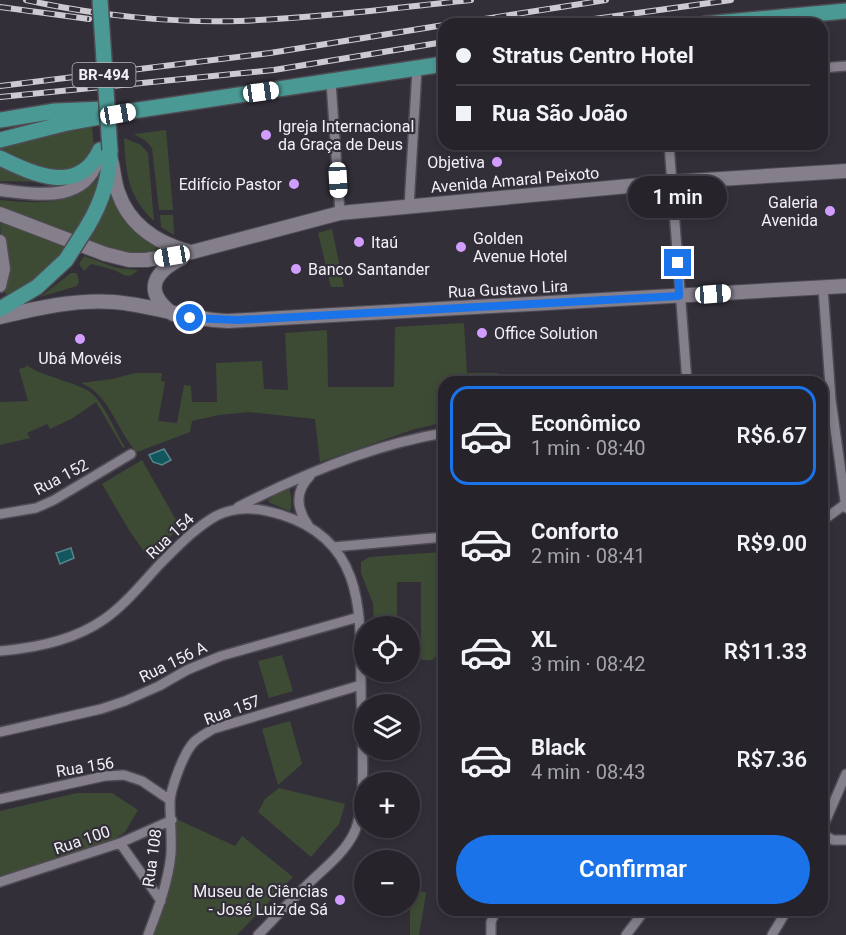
<!DOCTYPE html>
<html lang="pt">
<head>
<meta charset="utf-8">
<style>
	:root { --surface:#26232b; --page:#2e2b33; --text:#f1f3f6; --muted:#a4a4a9; --line:#424047; --accent:#1a73e8 }
	body { margin:0; font-family:Roboto,sans-serif; background:var(--page); color:var(--text); height:100vh; display:flex; flex-direction:column; font-size:22px; white-space:nowrap }
	* { box-sizing:border-box; margin:0 }
	p { font-size:20px; color:var(--muted) }
	.icon { flex:none; width:33px; height:33px; fill:none; stroke:currentColor; stroke-width:2; stroke-linecap:round; stroke-linejoin:round }
	.map { position:relative; flex:1; overflow:hidden }
	.details { position:absolute; left:438px; top:376px; width:390px; height:540px; display:flex; flex-direction:column; background:var(--surface); border-radius:18px; box-shadow:0 3px 9px #0003,0 0 0 2px var(--line) }
	.details>* { flex:none }
	.guide { position:absolute; left:438px; top:18px; width:390px; height:132px; border-radius:18px; box-shadow:0 3px 9px #0003,0 0 0 2px var(--line); display:grid; align-content:center; height:132px; padding:0 18px; background:var(--surface) }
	.buttons { position:absolute; left:354px; top:616px; display:grid; gap:12px }
	.buttons a { display:grid; place-items:center; width:66px; height:66px; border-radius:50%; background:var(--surface); box-shadow:0 3px 9px #0003,0 0 0 2px var(--line); font-size:30px }
	.end { position:absolute; width:27px; height:27px; margin:-14px; border:8px solid #1a73e8; background:#fff; box-shadow:0 0 0 3px #fff }
	.from { border-radius:50% }
	.bubble { position:absolute; height:42px; border-radius:21px; background:var(--surface); box-shadow:0 3px 9px #0003,0 0 0 2px var(--line); font-size:20px; font-weight:600; line-height:42px; text-align:center }
	.car { position:absolute; width:18px; height:36px; margin:-18px -9px; border-radius:8px; box-shadow:0 0 4px 2px #0007; background:linear-gradient(#fff 24%,#345 0 40%,#fff 0 76%,#345 0 86%,#fff 0) }
	.guide b { display:flex; align-items:center; gap:21px; height:57px; font-size:22px }
	.guide b+b { border-top:2px solid var(--line) }
	.guide i { width:15px; height:15px; background:var(--text) }
	ul { padding:10px 0 0; list-style:none }
	li { display:flex; align-items:center; gap:18px; height:99px; margin:0 12px 9px; padding:0 6px; border:3px solid transparent; border-radius:18px }
	li div { flex:1 }
	li b { display:block; font-size:22px }
	li em { font-style:normal; font-weight:600 }
	li.selected { border-color:var(--accent) }
	li>.icon { width:54px; height:54px; stroke-width:1.5 }
	.button { display:flex; gap:12px; margin-top:auto; padding:12px 18px }
	.button a { flex:1; height:69px; border-radius:36px; background:var(--accent); color:#fff; font-size:24px; font-weight:600; line-height:69px; text-align:center }
	.map>svg:first-child { display:block }
</style>
</head>
<body>
<div class="map">
<svg width="846" height="935" viewBox="0 0 846 935">
	<rect width="100%" height="100%" fill="#332f39"/>
	<path fill="#3d4b35" d="M92,125L94,150L91,160L40,182L0,181V146L37,136Z
		M166,130L173,210H159L152,148L146,141L134,134Z
		M124,138L141,145L148,153L154,221C127,195 126,173 124,138Z
		M102,175V182L75,238L0,209V200C38,204 74,206 102,175Z
		M109,186L147,239L167,251C134,259 114,250 83,240Z
		M160,215H173L174,235L161,227Z
		M0,218L71,244L61,258L10,299L3,290Z
		M332,229L344,287H331L318,233Z
		M84,256L117,268L138,270C129,279 126,276 116,271C110,268 98,266 91,264L84,271L79,264Z
		M71,273H77L79,282L77,286L40,297Z
		M464,323L467,373H498V382H444V387L439,388L441,423L415,429L320,462L315,419L249,412L219,415L192,421L190,432L137,452C116,431 111,395 81,383L112,379L135,373H162L161,381L165,382L158,421L177,423L184,385L191,386L192,402H217L216,363L262,361L264,389L288,390L285,333L327,330L328,387H394L395,327Z
		M26,365C46,378 73,381 90,392C103,401 116,433 125,447L123,448L96,402L73,418L50,429L47,424L27,433L30,438L0,445V402L28,401L19,369L26,367Z
		M142,460L180,527L149,559L129,530L102,484Z
		M285,489H289C291,494 293,506 290,511L270,503L268,500Z
		M442,552L444,561V649L432,660H421V582H397V627H374L373,603L361,573V562L369,557Z
		M282,655L293,691L269,698L258,661Z
		M290,721L302,764L278,785L262,729Z
		M279,788L345,804L339,824L311,857L258,812L265,799Z
		M77,793H112L138,810L125,832L106,845L0,876V811Z
		M176,819L235,846L242,836L293,877L237,935H152C169,895 176,862 176,819Z
		M418,890L426,893L419,935H410V910Z"/>
	<path fill="#13575e" stroke="#56858c" stroke-width="1.5" d="M164,449L171,460L162,465L153,462L149,455Z
		M71,548L74,558L60,564L56,553Z"/>
	<g fill="none" stroke-linecap="round" stroke-linejoin="round">
		<g stroke="#4f4b53" stroke-width="12">
			<path id="minor" d="M822,68L846,66
				M331,82L340,213
				M669,144L687,382
				M409,207L417,69
				M823,288L831,400L846,508
				M238,507C299,476 376,444 444,433
				M0,514L36,508L54,500L131,454
				M822,521L844,505
				M308,525C296,508 295,491 310,476
				M333,547L444,537
				M0,651C35,648 73,641 103,620C125,605 143,582 161,563C178,546 195,528 216,516C238,505 259,508 282,515C367,542 360,616 361,689C361,724 368,804 354,833C344,854 322,870 306,886C289,902 274,919 258,935
				M0,732L101,709L125,701L159,686L187,670L221,656L359,617
				M0,799L105,776L124,775L142,781L170,800
				M822,829L846,774
				M822,834L833,840H846
				M120,843L161,901
				M0,882L120,843L172,820
				M148,935C158,909 168,883 171,854C172,837 170,820 170,803C170,789 184,752 194,742C199,737 207,733 213,729L361,685
				M491,935V922L496,910
				M626,935L645,910
				M772,935L787,910"/>
		</g>
		<g stroke="#4f4b53" stroke-width="15">
			<path id="tertiary" d="M0,190C36,194 84,204 98,160
				M0,241L4,269L0,286"/>
		</g>
		<g stroke="#4f4b53" stroke-width="16">
			<path id="secondary" d="M111,160C114,170 114,181 118,192C129,225 157,243 190,252
				M0,214L105,254L129,260H146L192,252L340,213L672,182L846,171
				M173,314C142,291 154,272 182,258
				M0,317C37,308 76,299 114,302C153,305 189,320 228,321L846,286"/>
		</g>
		<g stroke="#4f4b53" stroke-width="18">
			<path id="primary" d="M705,24L846,11
				M0,120L55,111L105,109
				M0,140L67,123L132,111L444,64
				M0,158C33,174 79,196 100,150
				M87,227C101,204 110,178 110,150
				M0,309L37,287L66,260"/>
		</g>
		<use href="#minor" stroke="#847f8b" stroke-width="9"/>
		<use href="#tertiary" stroke="#847f8b" stroke-width="12"/>
		<use href="#secondary" stroke="#847f8b" stroke-width="14"/>
		<use href="#primary" stroke="#4b9995" stroke-width="15"/>
		<g stroke="#cdcad1" stroke-width="6">
			<path id="rail" d="M26,0C93,15 170,23 239,21C317,18 394,8 471,0
				M0,7L89,19
				M452,24L606,0
				M558,24L731,0
				M0,86L270,53L444,25
				M0,97L274,70L444,42"/>
		</g>
		<use href="#rail" stroke="#332f39" stroke-width="4" stroke-dasharray="11" stroke-linecap="butt"/>
		<g stroke="#4f4b53" stroke-width="18" stroke-linecap="butt">
			<path id="primary-bridge" d="M100,0L110,150
				M66,260L87,227"/>
		</g>
		<use href="#primary-bridge" stroke="#4b9995" stroke-width="15"/>
	</g>
	<g fill="none" stroke-linecap="round" stroke-linejoin="round">
		<path stroke="#1a73e8" stroke-width="8" d="M190,318L239,320L679,296L678,263"/>
	</g>
	<g fill="#d19dfe" stroke="#332f39" stroke-width="2">
		<circle cx="266" cy="135" r="6"/>
		<circle cx="497" cy="162" r="6"/>
		<circle cx="294" cy="184" r="6"/>
		<circle cx="830" cy="211" r="6"/>
		<circle cx="359" cy="242" r="6"/>
		<circle cx="461" cy="247" r="6"/>
		<circle cx="296" cy="269" r="6"/>
		<circle cx="482" cy="333" r="6"/>
		<circle cx="80" cy="339" r="6"/>
		<circle cx="340" cy="900" r="6"/>
	</g>
	<g text-anchor="middle" dominant-baseline="central" stroke-width="4.5" stroke-linejoin="round" paint-order="stroke">
		<rect fill="#332f39" stroke="#b9b6bd" stroke-width="1.5" x="72.5" y="63" width="63" height="24" rx="4.5"/>
		<g font-size="15" font-weight="bold" fill="#f2f0f6">
			<text x="104" y="75">BR-494</text>
		</g>
		<g font-size="16" fill="#f2f0f6" stroke="#332f39" text-anchor="start">
			<text x="278" y="126">Igreja Internacional<tspan x="278" dy="18">da Graça de Deus</tspan></text>
			<text x="485" y="162" text-anchor="end">Objetiva</text>
			<text x="282" y="184" text-anchor="end">Edifício Pastor</text>
			<text x="818" y="202" text-anchor="end">Galeria<tspan x="818" dy="18">Avenida</tspan></text>
			<text x="473" y="238">Golden<tspan x="473" dy="18">Avenue Hotel</tspan></text>
			<text x="371" y="242">Itaú</text>
			<text x="308" y="269">Banco Santander</text>
			<text x="494" y="333">Office Solution</text>
			<text x="80" y="358" text-anchor="middle">Ubá Movéis</text>
			<text x="328" y="891" text-anchor="end">Museu de Ciências<tspan x="328" dy="18">- José Luiz de Sá</tspan></text>
		</g>
		<g font-size="16" fill="#f2f0f6" stroke="#332f39">
			<text transform="translate(515 180) rotate(-5)">Avenida Amaral Peixoto</text>
			<text transform="translate(508 289) rotate(-3)">Rua Gustavo Lira</text>
			<text transform="translate(61 477) rotate(-28)">Rua 152</text>
			<text transform="translate(170 536) rotate(-43)">Rua 154</text>
			<text transform="translate(173 662) rotate(-26)">Rua 156 A</text>
			<text transform="translate(232 710) rotate(-20)">Rua 157</text>
			<text transform="translate(85 767) rotate(-9)">Rua 156</text>
			<text transform="translate(82 840) rotate(-19)">Rua 100</text>
			<text transform="translate(152 858) rotate(-82)">Rua 108</text>
		</g>
	</g>
</svg>
<div class="buttons">
<a><svg class="icon" aria-label="locate" viewBox="0 0 24 24"><circle cx="12" cy="12" r="6"/><path d="M12 2v4M12 18v4M2 12h4M18 12h4"/></svg></a>
<a><svg class="icon" aria-label="layers" viewBox="0 0 24 24"><path d="M12 4l9 5-9 5-9-5zM3 14l9 5 9-5"/></svg></a>
<a>+</a>
<a>−</a>
</div>
<i class="end from" style="left:190px;top:318px"></i>
<i class="end" style="left:678px;top:263px"></i>
<div class="bubble" style="left:628px;top:176px;width:99px">1 min</div>
<i class="car" style="left:261px;top:92px;rotate:82deg"></i>
<i class="car" style="left:118px;top:114px;rotate:80deg"></i>
<i class="car" style="left:338px;top:180px;rotate:177deg"></i>
<i class="car" style="left:172px;top:256px;rotate:260deg"></i>
<i class="car" style="left:713px;top:294px;rotate:86deg"></i>
<div class="guide">
<b><i class="from"></i>Stratus Centro Hotel</b>
<b><i></i>Rua São João</b>
</div>
<section class="details">
<ul>
<li class="selected"><svg class="icon" aria-label="car" viewBox="0 0 24 24"><path d="M5 17H2v-5l4-1 3-4h7l3 4 3 1v5h-3M9 17h6M6 11h13"/><circle cx="7" cy="17" r="2"/><circle cx="17" cy="17" r="2"/></svg><div><b>Econômico</b><p>1 min · 08:40</p></div><em>R$6.67</em></li>
<li><svg class="icon" aria-label="car" viewBox="0 0 24 24"><path d="M5 17H2v-5l4-1 3-4h7l3 4 3 1v5h-3M9 17h6M6 11h13"/><circle cx="7" cy="17" r="2"/><circle cx="17" cy="17" r="2"/></svg><div><b>Conforto</b><p>2 min · 08:41</p></div><em>R$9.00</em></li>
<li><svg class="icon" aria-label="car" viewBox="0 0 24 24"><path d="M5 17H2v-5l4-1 3-4h7l3 4 3 1v5h-3M9 17h6M6 11h13"/><circle cx="7" cy="17" r="2"/><circle cx="17" cy="17" r="2"/></svg><div><b>XL</b><p>3 min · 08:42</p></div><em>R$11.33</em></li>
<li><svg class="icon" aria-label="car" viewBox="0 0 24 24"><path d="M5 17H2v-5l4-1 3-4h7l3 4 3 1v5h-3M9 17h6M6 11h13"/><circle cx="7" cy="17" r="2"/><circle cx="17" cy="17" r="2"/></svg><div><b>Black</b><p>4 min · 08:43</p></div><em>R$7.36</em></li>
</ul>
<div class="button"><a>Confirmar</a></div>
</section>
</div>
</body>
</html>
